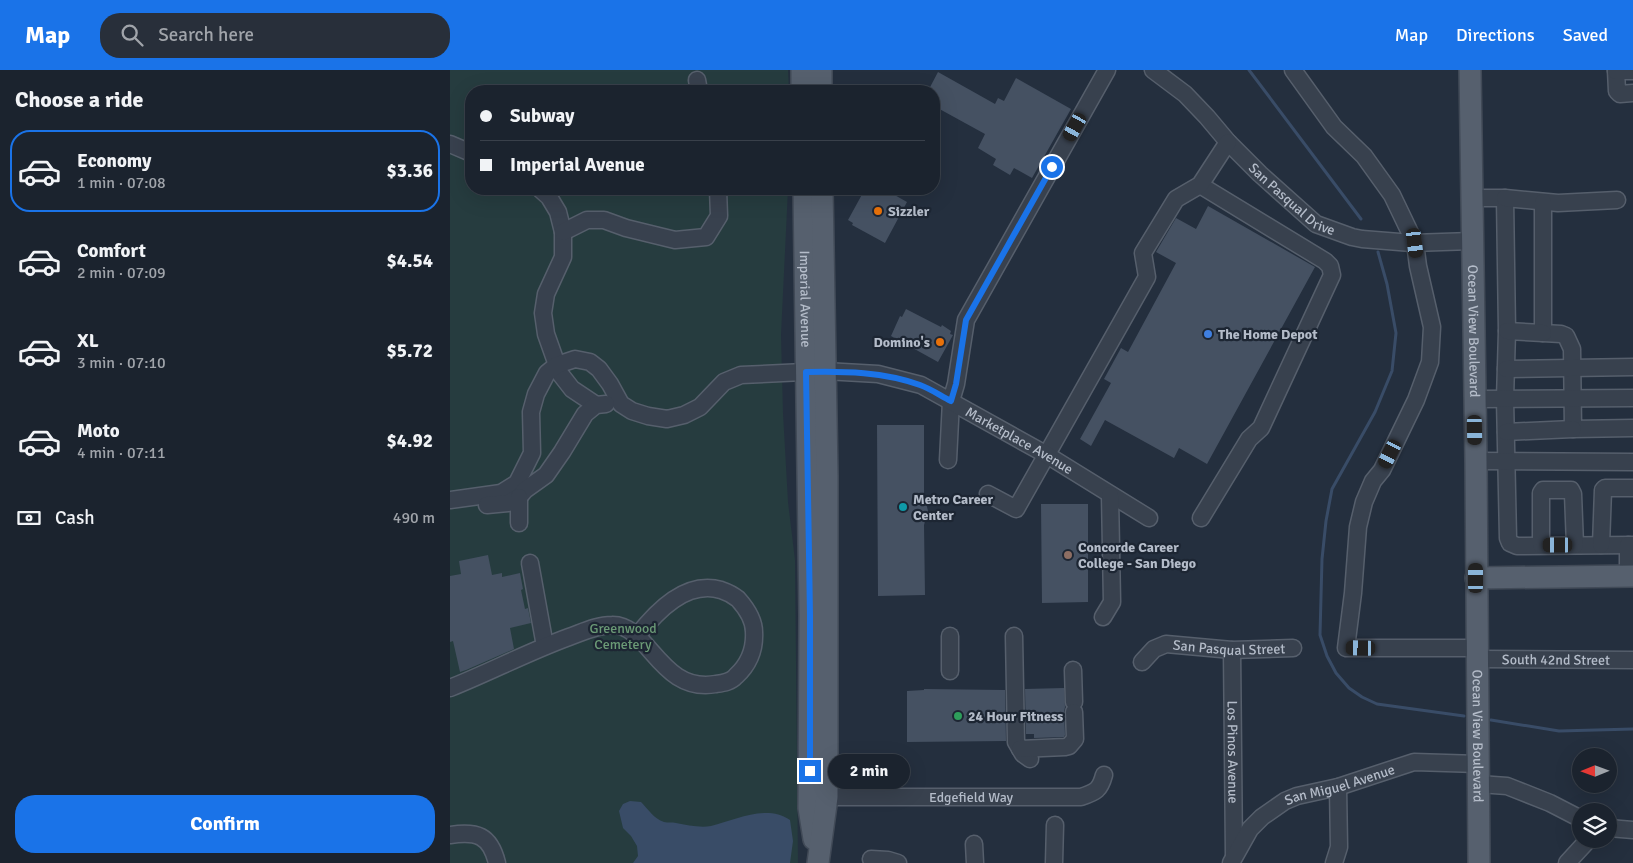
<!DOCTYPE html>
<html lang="en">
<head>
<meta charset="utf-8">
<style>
	:root { --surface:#1b232e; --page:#282f3a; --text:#f1f3f6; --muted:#a0a4aa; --line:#39404a; --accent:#1a73e8 }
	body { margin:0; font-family:Signika,sans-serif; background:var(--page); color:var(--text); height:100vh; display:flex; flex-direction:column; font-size:19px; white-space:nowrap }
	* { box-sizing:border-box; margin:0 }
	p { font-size:16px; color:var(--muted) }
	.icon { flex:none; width:28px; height:28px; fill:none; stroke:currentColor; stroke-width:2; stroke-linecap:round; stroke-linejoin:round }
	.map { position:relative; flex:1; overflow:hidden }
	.drawer { display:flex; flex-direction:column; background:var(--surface); width:450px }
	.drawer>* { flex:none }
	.top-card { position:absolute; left:15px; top:15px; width:475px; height:110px; border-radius:20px; box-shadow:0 5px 20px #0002,0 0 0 1px var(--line); display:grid; align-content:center; height:110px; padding:0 15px; background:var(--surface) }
	.needle { width:32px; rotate:269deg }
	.fabs { position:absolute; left:1122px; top:678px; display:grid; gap:10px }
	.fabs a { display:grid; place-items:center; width:45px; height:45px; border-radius:50%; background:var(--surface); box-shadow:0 5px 20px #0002,0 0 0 1px var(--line); font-size:25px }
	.end { position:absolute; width:22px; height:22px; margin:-11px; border:6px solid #1a73e8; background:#fff; box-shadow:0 0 0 2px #fff }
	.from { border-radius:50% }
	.bubble { position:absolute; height:35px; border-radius:18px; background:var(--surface); box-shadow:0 5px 20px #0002,0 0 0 1px var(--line); font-size:16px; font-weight:800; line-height:35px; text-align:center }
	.car { position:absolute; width:15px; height:30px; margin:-15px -8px; border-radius:6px; box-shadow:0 0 4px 1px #0007; background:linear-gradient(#222 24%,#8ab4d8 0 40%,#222 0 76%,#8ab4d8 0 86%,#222 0) }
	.top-card b { display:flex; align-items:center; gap:18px; height:48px; font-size:19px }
	.top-card b+b { border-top:1px solid var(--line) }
	.top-card i { width:12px; height:12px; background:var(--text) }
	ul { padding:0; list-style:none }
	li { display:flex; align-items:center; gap:15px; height:82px; margin:0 10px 8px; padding:0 5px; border:2px solid transparent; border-radius:20px }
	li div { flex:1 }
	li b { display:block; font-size:19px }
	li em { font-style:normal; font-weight:800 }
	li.current { border-color:var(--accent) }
	li>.icon { width:45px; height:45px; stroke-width:1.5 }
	h2 { padding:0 15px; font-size:22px; line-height:60px }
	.pay { display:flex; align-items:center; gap:12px; height:55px; padding:0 15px; font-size:19px }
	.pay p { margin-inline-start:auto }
	.action { display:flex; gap:10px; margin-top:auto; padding:10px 15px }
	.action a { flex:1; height:58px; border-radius:20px; background:var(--accent); color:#fff; font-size:20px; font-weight:800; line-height:58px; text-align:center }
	header { display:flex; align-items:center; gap:30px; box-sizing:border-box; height:70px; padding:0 25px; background:var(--accent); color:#fff }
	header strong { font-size:24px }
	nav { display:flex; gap:28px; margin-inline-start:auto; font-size:18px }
	.search { width:350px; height:45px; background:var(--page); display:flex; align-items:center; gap:12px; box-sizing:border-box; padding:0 18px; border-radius:20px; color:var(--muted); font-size:19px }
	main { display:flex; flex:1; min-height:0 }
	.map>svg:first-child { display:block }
</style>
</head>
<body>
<header>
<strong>Map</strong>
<div class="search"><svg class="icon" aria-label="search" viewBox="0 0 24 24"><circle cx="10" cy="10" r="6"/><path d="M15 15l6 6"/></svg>Search here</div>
<nav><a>Map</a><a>Directions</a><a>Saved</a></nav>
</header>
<main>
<section class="drawer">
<h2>Choose a ride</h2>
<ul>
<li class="current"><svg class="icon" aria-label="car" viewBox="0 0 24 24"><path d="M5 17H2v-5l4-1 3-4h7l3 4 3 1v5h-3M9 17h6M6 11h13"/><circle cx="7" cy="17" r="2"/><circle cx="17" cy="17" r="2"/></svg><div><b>Economy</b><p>1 min · 07:08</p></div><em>$3.36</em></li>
<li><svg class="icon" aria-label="car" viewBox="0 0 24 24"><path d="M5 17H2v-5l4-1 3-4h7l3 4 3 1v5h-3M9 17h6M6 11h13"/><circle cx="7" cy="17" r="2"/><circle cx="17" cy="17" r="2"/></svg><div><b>Comfort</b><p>2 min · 07:09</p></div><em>$4.54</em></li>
<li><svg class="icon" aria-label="car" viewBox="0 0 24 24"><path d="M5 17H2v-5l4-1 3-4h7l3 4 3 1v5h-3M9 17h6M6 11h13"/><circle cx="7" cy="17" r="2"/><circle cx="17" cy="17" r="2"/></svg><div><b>XL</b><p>3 min · 07:10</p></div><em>$5.72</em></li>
<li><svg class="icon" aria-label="car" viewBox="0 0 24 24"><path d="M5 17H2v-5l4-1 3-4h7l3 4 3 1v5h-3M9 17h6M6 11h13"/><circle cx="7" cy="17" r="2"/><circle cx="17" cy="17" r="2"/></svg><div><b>Moto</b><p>4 min · 07:11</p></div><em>$4.92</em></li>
</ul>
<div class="pay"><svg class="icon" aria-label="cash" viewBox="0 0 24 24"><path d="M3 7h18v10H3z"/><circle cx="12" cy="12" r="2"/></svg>Cash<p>490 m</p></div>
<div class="action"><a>Confirm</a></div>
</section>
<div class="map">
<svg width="1183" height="793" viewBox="0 0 1183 793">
	<rect width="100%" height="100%" fill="#242f3e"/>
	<path fill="#263c3f" d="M0,0H338L339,21H21V119H338L331,265L333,343L338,432L345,490L348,793H0Z"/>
	<path fill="#394c67" d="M180,731L191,732C198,739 204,749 214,752C218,753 222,752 226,753C237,755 250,758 261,756C286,750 316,734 340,750L343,771L340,793H183L188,786L187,776L181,766L173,758L169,741L173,734Z"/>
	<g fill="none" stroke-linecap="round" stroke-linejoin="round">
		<path stroke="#394c67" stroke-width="3" d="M799,0L911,149
			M928,182L937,214L946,263L942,301L925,342L882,419L876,451L872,489L870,565L877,586L886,603L899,618L912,627L927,634L1014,646
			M1041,650L1109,661L1183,659"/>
	</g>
	<path fill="#455162" d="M488,2L545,34L548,28L554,31L566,8L621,39L582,108L564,98L560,105L543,95L546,89L528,78L535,64L484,36V21H478Z
		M415,119H434L457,132L435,173L402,155L403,153L398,150Z
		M758,136L865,197L757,394L729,378L724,388L655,350L641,376L630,369L661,313L654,309L671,278L678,282L726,193L706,182L726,148L746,159Z
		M456,239L491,257L492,255L501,261L500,264L503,265L488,292L441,266L450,246L452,247Z
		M427,355H474V424L478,441L474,455L475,525L428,526Z
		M591,434H638V532L592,533Z
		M38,485L42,505L52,503V507L70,503L73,519L71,520L75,539L78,538L81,553L60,558L64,579L16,600L10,602L3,571L0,572V506L11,504L9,491Z
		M614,618L615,637L614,642L615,665L614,667L584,668V664H576L575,619Z
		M474,619L555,620L556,671L457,672V621L474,620Z"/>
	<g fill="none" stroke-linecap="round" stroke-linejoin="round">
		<g stroke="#565f6c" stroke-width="19">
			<g id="minor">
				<path id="s1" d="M703,0L735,24L757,47L778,72L810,104L866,154L902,167L912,169L962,173L1022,171"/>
				<path d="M843,0L884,57L914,86L942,125L965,173L968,196L982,257L980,292L966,330L932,400L923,411L914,432L908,457L903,523L896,578H1027"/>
				<path d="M1166,0L1167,21L1170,24L1183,23"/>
				<path d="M1166,1H1183"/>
				<path d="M247,10L249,21"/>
				<path d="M0,74L21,83"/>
				<path d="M750,115L875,191L880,196L882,205L811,358L799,369L751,448"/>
				<path d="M90,119L99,127L108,142L113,162V187L96,224L93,243L96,264L107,295L108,301L122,319L146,335"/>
				<path d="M1021,128H1055L1057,261L1055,329L1058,468L1060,473L1067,476L1183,475"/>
				<path d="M1055,128L1108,133L1167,130"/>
				<path d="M1093,132V263L1111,264L1116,266L1122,279L1123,359L1183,358"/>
				<path d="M113,162L137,150H154L176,158L225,170L256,167L269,146L268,119"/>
				<path d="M1057,261L1093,263"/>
				<path d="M1056,299L1183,297"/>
				<path d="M1025,329L1183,328"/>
				<path d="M1056,362L1123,359"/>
				<path d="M498,390L501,331L506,314L516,250L657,0"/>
				<path d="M1026,391L1183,392"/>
				<path d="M538,424L566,439L697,207L693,183L726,129L750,115L778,72"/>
				<path id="s2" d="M0,430L51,423L67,413L82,383L81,342L86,324L97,303L107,295L125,289L140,292L149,299L160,314L171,334L182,341L198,346L217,349L234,345L250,337L274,312L291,305L375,301L428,304L471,315L597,385L699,448"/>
				<path d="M37,435L58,433L69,427L75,420L96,405L112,382L135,344L146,335L156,334"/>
				<path d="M69,453V427"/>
				<path d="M1091,475V423L1093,420H1121L1123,424L1125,475"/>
				<path d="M1151,475L1153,420L1155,418H1183"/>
				<path d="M1178,475V506"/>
				<path d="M80,493L95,576"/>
				<path d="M653,547L662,532L660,425"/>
				<path d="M500,566V601"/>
				<path d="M564,566L566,672L573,684L580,689"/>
				<path id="s3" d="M782,580L784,785"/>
				<path id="s4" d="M1028,589L1183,590"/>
				<path id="s5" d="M692,592L704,579L716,574L782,580L843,578"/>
				<path d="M623,600L624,632"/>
				<path d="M0,618C40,602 78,582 119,567C133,562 147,555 162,555C199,554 210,624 266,614C273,613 281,612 286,606C299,594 305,580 304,562C304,549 296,538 288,529C283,525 277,522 271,520C236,510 207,541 187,566"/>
				<path d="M570,679L615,677L619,676L625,669L624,642"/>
				<path d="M1029,714L1057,716L1100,733L1131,749"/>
				<path id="s6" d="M377,727H631C646,722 650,720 654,705"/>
				<path d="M1159,758L1183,760"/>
				<path d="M0,765C27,761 40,765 47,793"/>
				<path d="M524,774L525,793"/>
				<path d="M421,789L438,790L448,793"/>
				<path d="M604,793L605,755"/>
				<path id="s7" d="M781,793L800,759L812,747L835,731L847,726L888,717L964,692L1028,694"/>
				<path d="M884,793L889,777L888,717"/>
				<path d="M1117,793L1139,769"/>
			</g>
		</g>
		<g stroke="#414a57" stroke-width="24">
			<g id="major">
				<path d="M352,0V21"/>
				<path d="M371,0V21"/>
				<path id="s8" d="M1020,0L1026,391L1029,793"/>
				<path id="s9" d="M354,119L360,545L359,738L364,769"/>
				<path d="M1026,508L1183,506"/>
				<path d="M368,793L377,727V405L372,119"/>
			</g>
		</g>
		<use href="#minor" stroke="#38414e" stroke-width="16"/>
		<use href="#major" stroke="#56606e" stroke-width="21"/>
	</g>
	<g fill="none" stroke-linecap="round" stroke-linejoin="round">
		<path stroke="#1a73e8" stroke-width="6" d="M360,701V545L356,302C394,301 434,302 470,315C481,319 491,326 501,331L506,314L516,250L602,97"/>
	</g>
	<g fill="#e8710a" stroke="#1d2633" stroke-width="2">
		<circle cx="428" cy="141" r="5"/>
		<circle cx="490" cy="272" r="5"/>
	</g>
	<circle fill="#3f7fe0" stroke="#1d2633" stroke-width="2" cx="758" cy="264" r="5"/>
	<circle fill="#0f9aa8" stroke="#1d2633" stroke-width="2" cx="453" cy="437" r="5"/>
	<circle fill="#8d6e63" stroke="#1d2633" stroke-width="2" cx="618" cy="485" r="5"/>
	<circle fill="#2e9e5b" stroke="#1d2633" stroke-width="2" cx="508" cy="646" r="5"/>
	<g text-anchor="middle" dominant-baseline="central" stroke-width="4.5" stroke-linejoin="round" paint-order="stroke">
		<g font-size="14" fill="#b4bcc9" stroke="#1d2633">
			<text stroke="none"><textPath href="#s1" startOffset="191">San Pasqual Drive</textPath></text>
			<text stroke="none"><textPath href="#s9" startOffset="110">Imperial Avenue</textPath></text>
			<text stroke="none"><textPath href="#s8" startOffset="261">Ocean View Boulevard</textPath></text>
			<text stroke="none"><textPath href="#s2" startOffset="719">Marketplace Avenue</textPath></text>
			<text stroke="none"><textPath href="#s5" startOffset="94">San Pasqual Street</textPath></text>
			<text stroke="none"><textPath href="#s4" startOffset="78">South 42nd Street</textPath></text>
			<text stroke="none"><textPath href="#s8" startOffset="666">Ocean View Boulevard</textPath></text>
			<text stroke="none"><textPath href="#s3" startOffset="102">Los Pinos Avenue</textPath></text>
			<text stroke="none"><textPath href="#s7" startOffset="141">San Miguel Avenue</textPath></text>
			<text stroke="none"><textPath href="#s6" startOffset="144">Edgefield Way</textPath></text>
		</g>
		<g font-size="14" font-weight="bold" fill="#b4bcc9" stroke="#1d2633" text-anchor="start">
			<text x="438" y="141">Sizzler</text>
			<text x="768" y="264">The Home Depot</text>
			<text x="480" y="272" text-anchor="end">Domino's</text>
			<text x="463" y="429">Metro Career<tspan x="463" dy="16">Center</tspan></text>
			<text x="628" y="477">Concorde Career<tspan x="628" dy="16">College - San Diego</tspan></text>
			<text x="518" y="646">24 Hour Fitness</text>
		</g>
		<g font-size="14" fill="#6b9a76" stroke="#1d2633">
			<text x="173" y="558">Greenwood<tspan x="173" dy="16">Cemetery</tspan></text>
		</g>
	</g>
</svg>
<div class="fabs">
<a><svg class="needle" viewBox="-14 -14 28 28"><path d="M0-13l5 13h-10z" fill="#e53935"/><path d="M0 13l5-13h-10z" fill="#a0a4aa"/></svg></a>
<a><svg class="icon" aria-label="layers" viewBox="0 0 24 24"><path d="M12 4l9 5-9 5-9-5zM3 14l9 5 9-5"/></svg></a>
</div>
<i class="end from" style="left:602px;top:97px"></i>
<i class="end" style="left:360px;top:701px"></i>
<div class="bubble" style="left:378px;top:684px;width:82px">2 min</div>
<i class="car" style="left:625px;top:57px;rotate:209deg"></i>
<i class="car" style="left:965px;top:173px;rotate:173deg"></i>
<i class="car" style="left:1025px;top:360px;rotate:179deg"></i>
<i class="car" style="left:940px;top:384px;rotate:207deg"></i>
<i class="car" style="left:1108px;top:475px;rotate:270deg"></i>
<i class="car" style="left:1026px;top:508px;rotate:0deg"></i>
<i class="car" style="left:911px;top:578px;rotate:271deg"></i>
<div class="top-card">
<b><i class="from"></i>Subway</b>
<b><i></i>Imperial Avenue</b>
</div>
</div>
</main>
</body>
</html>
